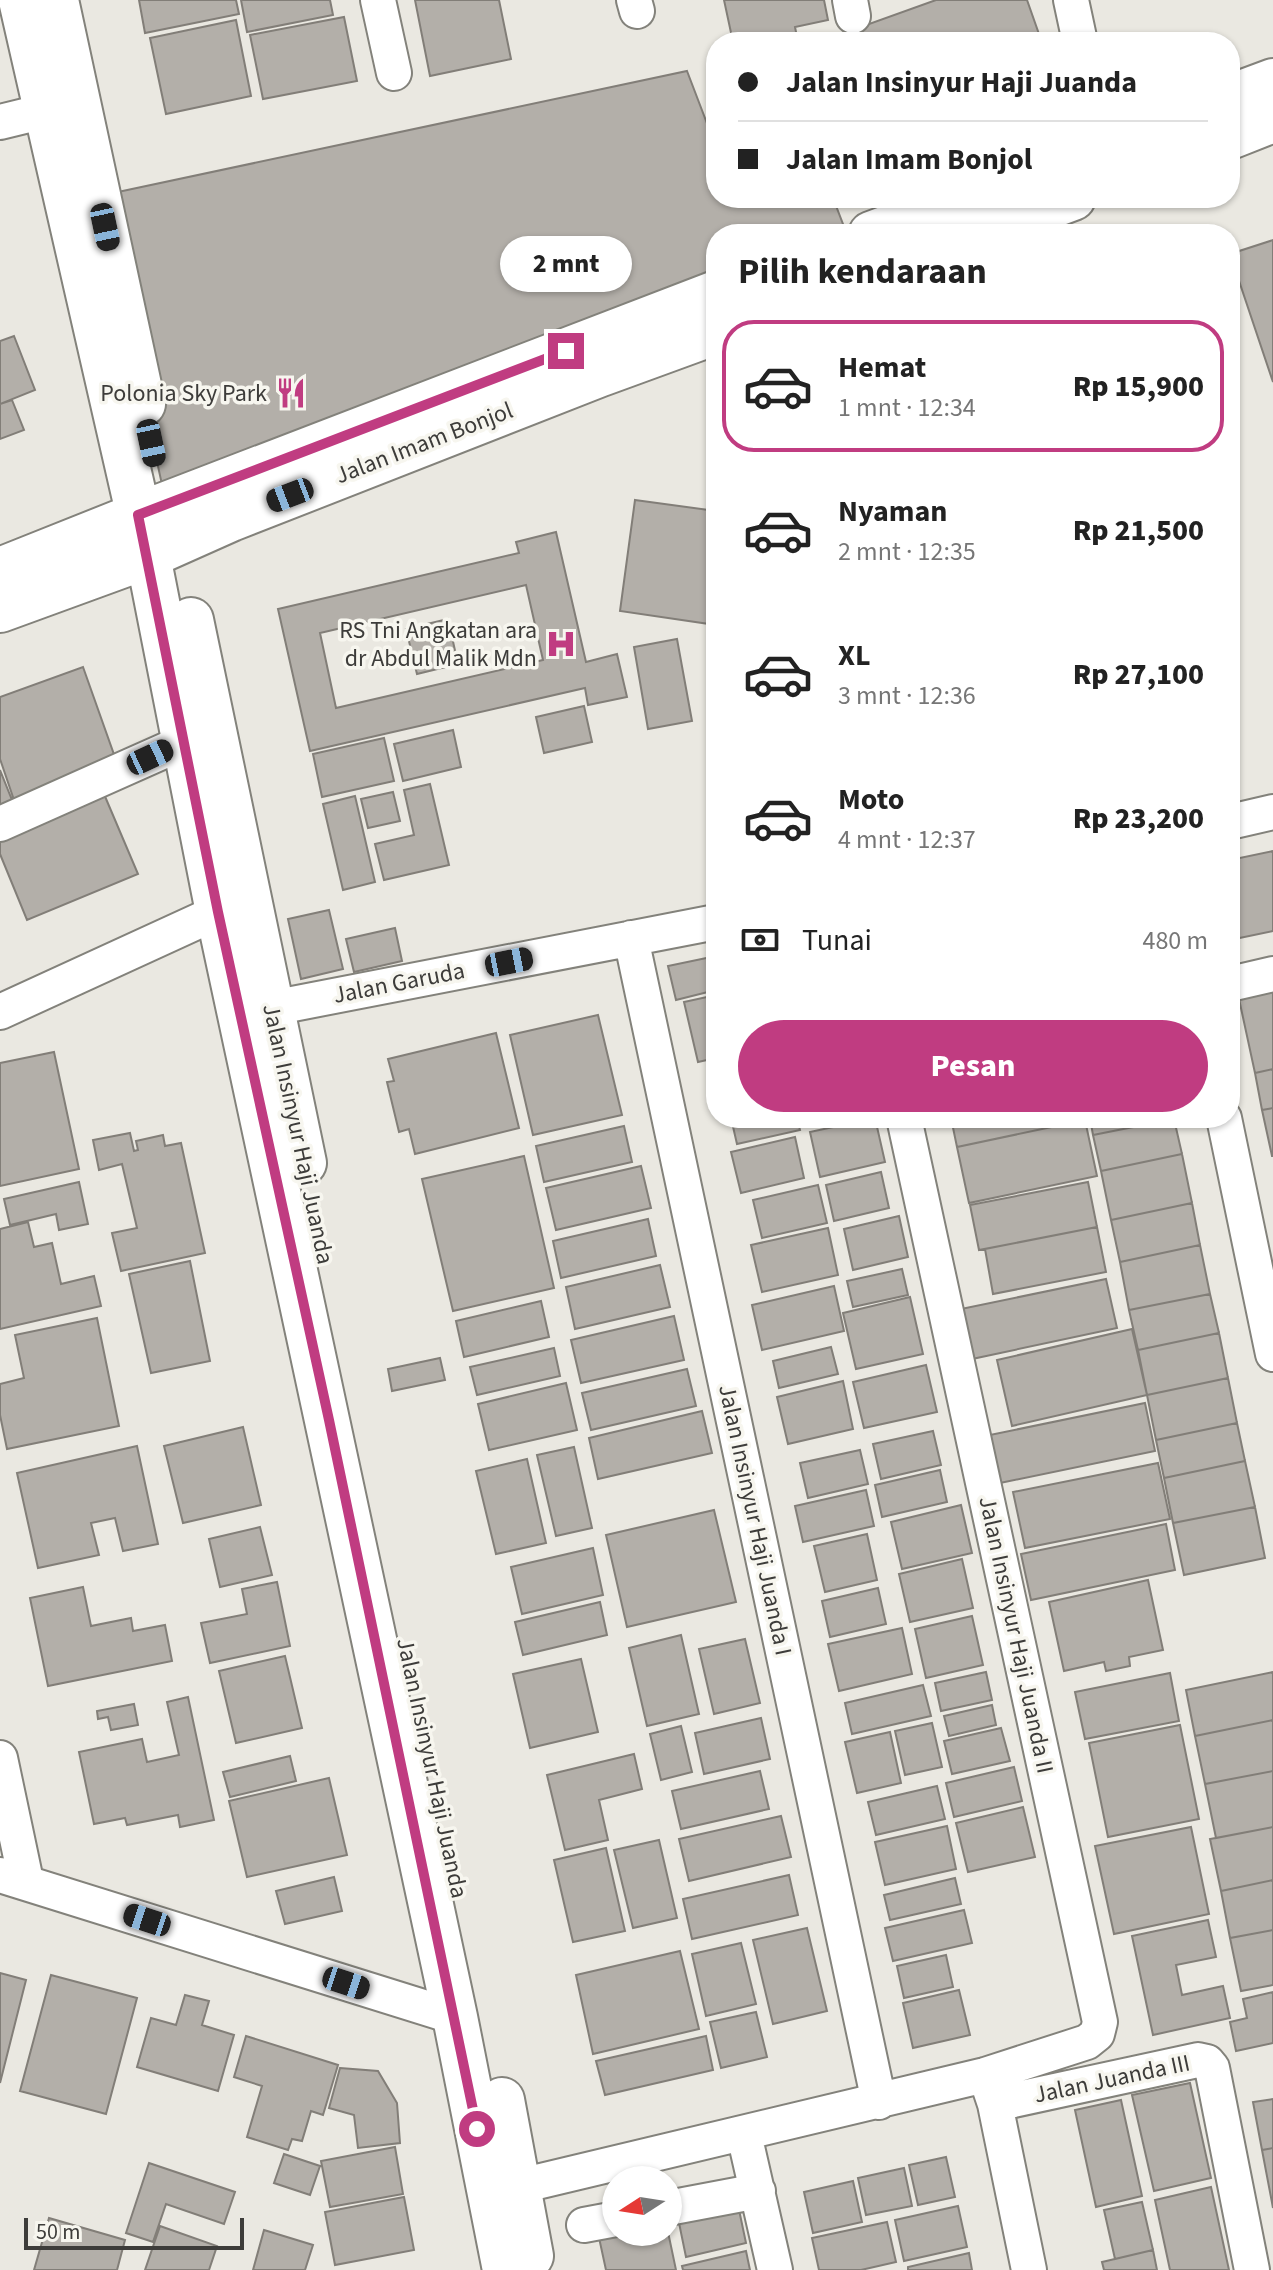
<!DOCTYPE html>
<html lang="id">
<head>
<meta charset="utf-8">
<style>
	:root { --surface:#fff; --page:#f6f6f6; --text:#222; --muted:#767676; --line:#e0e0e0; --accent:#c03c81 }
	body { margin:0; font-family:"Source Sans 3",sans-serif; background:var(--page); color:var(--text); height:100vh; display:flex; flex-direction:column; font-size:30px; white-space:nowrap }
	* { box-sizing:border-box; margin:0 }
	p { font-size:26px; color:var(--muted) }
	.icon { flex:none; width:44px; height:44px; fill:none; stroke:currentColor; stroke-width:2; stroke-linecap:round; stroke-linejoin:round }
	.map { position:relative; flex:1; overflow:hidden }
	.panel { position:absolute; left:706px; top:224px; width:534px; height:904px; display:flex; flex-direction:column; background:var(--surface); border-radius:32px; box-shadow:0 2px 6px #0004 }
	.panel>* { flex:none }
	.hud { position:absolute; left:706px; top:32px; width:534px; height:176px; border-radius:32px; box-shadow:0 2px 6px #0004; display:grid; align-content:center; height:176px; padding:0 32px; background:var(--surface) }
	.needle { width:52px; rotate:258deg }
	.buttons { position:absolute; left:602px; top:2166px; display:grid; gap:16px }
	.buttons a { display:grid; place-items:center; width:80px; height:80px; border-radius:50%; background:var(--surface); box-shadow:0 2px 6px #0004; font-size:40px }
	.scale { position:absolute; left:24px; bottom:20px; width:220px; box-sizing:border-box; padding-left:8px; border:4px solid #3d3c3a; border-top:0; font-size:22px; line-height:28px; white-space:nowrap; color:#3d3c3a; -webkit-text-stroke:6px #f7f6ef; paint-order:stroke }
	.end { position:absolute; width:36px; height:36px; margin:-18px; border:10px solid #c03c81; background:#fff; box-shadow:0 0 0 4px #fff }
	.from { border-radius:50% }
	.bubble { position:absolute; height:56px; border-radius:28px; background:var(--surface); box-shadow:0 2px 6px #0004; font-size:26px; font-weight:800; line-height:56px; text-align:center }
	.car { position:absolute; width:24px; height:48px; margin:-24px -12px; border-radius:10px; box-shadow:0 0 6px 2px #0007; background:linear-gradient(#222 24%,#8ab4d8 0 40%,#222 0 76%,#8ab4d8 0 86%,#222 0) }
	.hud b { display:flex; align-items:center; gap:28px; height:76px; font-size:30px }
	.hud b+b { border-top:2px solid var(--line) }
	.hud i { width:20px; height:20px; background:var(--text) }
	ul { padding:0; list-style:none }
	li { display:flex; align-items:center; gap:24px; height:132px; margin:0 16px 12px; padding:0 16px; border:4px solid transparent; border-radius:32px }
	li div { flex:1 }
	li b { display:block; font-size:30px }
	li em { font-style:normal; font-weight:800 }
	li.current { border-color:var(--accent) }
	li>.icon { width:72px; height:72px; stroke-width:1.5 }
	h2 { padding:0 32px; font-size:36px; line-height:96px }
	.pay { display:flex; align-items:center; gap:20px; height:88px; padding:0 32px; font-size:30px }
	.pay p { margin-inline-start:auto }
	.cta { display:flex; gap:16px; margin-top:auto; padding:16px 32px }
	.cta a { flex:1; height:92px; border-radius:48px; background:var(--accent); color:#fff; font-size:32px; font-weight:800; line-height:92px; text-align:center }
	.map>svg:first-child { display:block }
</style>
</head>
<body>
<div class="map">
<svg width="1273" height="2270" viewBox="0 0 1273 2270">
	<rect width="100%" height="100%" fill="#eae8e1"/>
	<path fill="#b3afa9" stroke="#827e78" stroke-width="2" fill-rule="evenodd" d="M139,0H236L239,14L145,33Z
		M241,0H330L333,15L247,32Z
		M415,0H499L511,59L430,76Z
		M724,0H824L828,20L795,27L798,42H733Z
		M936,0H1027L1040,37L1026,42H844L841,34Z
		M344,17L357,81L263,99L250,35Z
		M236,20L251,96L166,114L150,38Z
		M687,71L716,147V198H833L846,232L840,234H716V283L166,503L99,196Z
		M1273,240V382L1230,254Z
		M14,336L35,390L0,404V341Z
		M12,400L24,430L0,439V404Z
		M635,500L716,511V625L620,611Z
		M556,532L586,662L617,654L627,697L588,705L585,688L310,751L278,609L519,553L516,542ZM526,585L543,660L336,708L320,633Z
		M448,619L458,664L417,674L406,629Z
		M677,639L692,721L648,729L634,647Z
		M83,667L117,763L14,800L0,759V697Z
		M584,706L592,742L544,753L536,717Z
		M453,730L461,767L403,781L394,744Z
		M384,738L394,781L322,797L313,754Z
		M0,770L16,810L0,817Z
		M430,784L449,865L384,880L375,844L414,835L404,790Z
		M101,787L138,874L27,920L0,854V830Z
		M393,792L400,821L368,828L361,799Z
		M355,796L375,882L343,890L323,804Z
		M1273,851V931L1230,940V860Z
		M329,910L343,969L301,979L288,919Z
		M395,928L402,961L354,972L346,939Z
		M716,956V990L676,1000L668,966Z
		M1273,977V1069L1255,1073L1236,985Z
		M716,995V1058L698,1062L684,1002Z
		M598,1015L622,1115L533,1135L510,1035Z
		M496,1033L519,1128L415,1154L409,1129L399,1132L387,1082L394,1081L388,1059Z
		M54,1052L79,1169L0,1186V1063Z
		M1273,1069V1108L1262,1110L1255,1073Z
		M1273,1108V1156H1272L1262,1110Z
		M731,1118H797L800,1130L737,1144Z
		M806,1118H840L808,1125Z
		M875,1118L885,1162L820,1177L810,1132Z
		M951,1118H1085V1120L957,1147Z
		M1090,1118H1174V1119L1093,1135Z
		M1174,1119L1182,1154L1101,1171L1093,1135Z
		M1085,1120L1097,1176L969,1203L957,1147Z
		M624,1126L632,1162L544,1182L536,1146Z
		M130,1133L134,1151L138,1150L136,1141L163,1135L165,1146L181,1143L205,1253L121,1271L112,1233L137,1228L122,1164L99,1170L93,1140Z
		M795,1137L804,1178L741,1193L731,1152Z
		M1182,1154L1192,1203L1111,1220L1101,1171Z
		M524,1156L554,1288L453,1311L422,1179Z
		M641,1166L651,1208L556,1230L546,1188Z
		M881,1172L889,1208L834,1221L826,1185Z
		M79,1182L88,1224L59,1230L56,1214L10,1225L4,1199Z
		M1088,1182L1097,1227L979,1250L970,1205Z
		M818,1185L827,1223L762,1238L753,1200Z
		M1192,1203L1200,1245L1120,1262L1111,1220Z
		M899,1216L908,1257L853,1270L844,1229Z
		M648,1219L656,1256L561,1278L553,1241Z
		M28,1222L34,1247L52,1243L61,1284L94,1276L101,1306L0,1329V1229Z
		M1097,1227L1106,1272L993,1294L985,1249Z
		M828,1228L838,1275L762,1292L751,1245Z
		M1200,1245L1210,1294L1129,1310L1120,1262Z
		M190,1261L210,1361L151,1373L129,1274Z
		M660,1265L670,1307L575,1329L566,1287Z
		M902,1269L908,1295L853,1307L847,1281Z
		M1106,1279L1117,1328L972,1359L961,1309Z
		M834,1286L844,1331L762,1350L752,1305Z
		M1210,1294L1219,1333L1138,1350L1129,1310Z
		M910,1297L923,1354L856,1369L843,1313Z
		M541,1301L549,1337L464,1357L456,1321Z
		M674,1316L684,1360L581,1383L571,1340Z
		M97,1318L119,1426L7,1449L0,1415V1384L24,1378L15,1335Z
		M1132,1329L1147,1395L1012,1426L997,1360Z
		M1219,1333L1228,1378L1147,1395L1138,1350Z
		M831,1347L838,1374L779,1388L773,1361Z
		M554,1348L560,1376L477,1395L470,1367Z
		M440,1358L445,1380L392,1391L388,1369Z
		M926,1365L937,1412L864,1428L853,1382Z
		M687,1369L696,1406L591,1430L582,1393Z
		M1228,1378L1237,1423L1156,1440L1147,1395Z
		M843,1381L853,1429L788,1444L777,1397Z
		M566,1383L577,1430L489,1450L478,1404Z
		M1145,1403L1155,1451L995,1484L985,1436Z
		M702,1411L712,1453L598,1479L589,1438Z
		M1237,1423L1245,1461L1164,1478L1156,1440Z
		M243,1427L261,1505L183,1523L164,1446Z
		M933,1431L941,1465L881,1479L873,1444Z
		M137,1446L158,1544L123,1551L115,1518L91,1523L99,1555L38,1568L17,1473Z
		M574,1447L592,1528L556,1536L537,1455Z
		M860,1450L868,1484L808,1498L800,1463Z
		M527,1459L546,1543L496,1554L476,1471Z
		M1245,1461L1255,1507L1173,1523L1164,1478Z
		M1158,1463L1170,1519L1025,1548L1013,1492Z
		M940,1470L947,1502L882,1517L875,1485Z
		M866,1490L874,1526L803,1542L795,1506Z
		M961,1505L972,1553L902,1569L891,1522Z
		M1255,1507L1265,1558L1184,1575L1173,1523Z
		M714,1510L736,1602L627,1627L606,1535Z
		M1166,1524L1175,1570L1031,1600L1021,1554Z
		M260,1527L272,1575L220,1587L209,1539Z
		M867,1534L877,1580L825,1592L814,1546Z
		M593,1548L603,1595L522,1614L511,1567Z
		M962,1559L973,1608L910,1622L899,1574Z
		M1148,1580L1163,1650L1129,1657L1130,1666L1106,1671L1104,1662L1064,1671L1049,1602Z
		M277,1582L290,1646L210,1663L201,1623L247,1614L242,1589Z
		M83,1587L91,1626L131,1618L133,1631L165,1625L172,1661L48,1686L30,1598Z
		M878,1588L886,1624L830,1637L822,1601Z
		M600,1602L607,1635L523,1655L515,1622Z
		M972,1616L983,1665L926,1678L915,1629Z
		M902,1628L912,1674L839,1691L828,1644Z
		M681,1635L699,1714L647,1726L629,1648Z
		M745,1639L760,1703L714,1714L699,1649Z
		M285,1656L302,1728L236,1743L219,1671Z
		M581,1659L598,1732L530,1748L513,1674Z
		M986,1672L992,1700L941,1711L935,1683Z
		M1273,1672V1720L1195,1736L1186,1690Z
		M1170,1673L1179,1721L1085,1739L1075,1692Z
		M923,1685L931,1716L852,1734L845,1703Z
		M188,1697L214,1820L180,1827L178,1815L127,1825L125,1818L94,1824L79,1752L142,1739L147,1762L179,1755L167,1702Z
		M134,1704L138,1725L111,1730L108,1717L98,1719L97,1711Z
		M992,1705L996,1725L949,1736L944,1716Z
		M761,1718L770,1759L704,1774L695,1733Z
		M1273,1720V1771L1205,1784L1195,1736Z
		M932,1723L942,1767L905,1775L895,1731Z
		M1180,1725L1199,1819L1108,1837L1089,1743Z
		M681,1726L692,1772L661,1780L650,1734Z
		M1001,1728L1010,1761L952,1774L944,1741Z
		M890,1732L901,1783L857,1793L845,1742Z
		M634,1754L642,1789L599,1800L608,1840L565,1850L547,1775Z
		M290,1756L296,1781L230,1797L223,1772Z
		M1014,1767L1022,1801L954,1817L946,1783Z
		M760,1771L769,1809L681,1829L672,1791Z
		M1273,1771V1827L1216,1838L1205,1784Z
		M329,1778L347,1855L247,1877L229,1801Z
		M937,1786L945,1819L876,1835L868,1802Z
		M1023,1807L1035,1857L968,1872L956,1823Z
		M781,1816L791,1857L689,1881L679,1839Z
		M947,1826L956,1869L885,1885L875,1842Z
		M1191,1827L1209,1914L1114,1934L1095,1846Z
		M1273,1827V1880L1221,1891L1210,1839Z
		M659,1840L677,1918L633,1928L614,1850Z
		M606,1848L625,1931L573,1942L554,1860Z
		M789,1875L798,1915L692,1939L683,1899Z
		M334,1877L342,1911L285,1924L276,1891Z
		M955,1878L961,1904L890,1920L884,1895Z
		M1273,1880V1930L1230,1938L1221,1891Z
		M964,1910L972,1943L893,1961L885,1928Z
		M1208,1920L1216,1957L1176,1965L1182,1995L1223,1986L1230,2018L1153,2035L1132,1936Z
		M807,1928L827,2011L773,2024L753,1940Z
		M1273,1930V1985L1241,1991L1230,1938Z
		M741,1943L756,2004L706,2016L692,1954Z
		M680,1951L699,2029L593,2054L576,1975Z
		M946,1955L953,1987L904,1998L897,1966Z
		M0,1973L26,1980L0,2083Z
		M51,1975L137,1998L106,2114L20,2091Z
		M959,1990L970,2035L913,2048L903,2003Z
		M1273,1992V2043L1236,2051L1230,2022L1247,2018L1243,1999Z
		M185,1995L209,2001L202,2025L234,2035L218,2091L137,2067L151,2018L176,2025Z
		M756,2012L767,2057L721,2068L710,2022Z
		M246,2036L338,2065L323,2115L311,2111L302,2141L292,2139L288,2150L247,2137L262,2086L234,2077Z
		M706,2036L713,2070L605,2095L596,2061Z
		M340,2068L378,2071L397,2103L400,2143L358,2148L354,2115L329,2108Z
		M1190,2083L1211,2178L1154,2191L1132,2095Z
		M1273,2099V2148L1262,2150L1253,2102Z
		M1121,2100L1142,2196L1096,2207L1075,2110Z
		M395,2147L403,2194L330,2207L321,2161Z
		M1273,2148V2208L1262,2150Z
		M284,2154L320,2166L310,2195L274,2183Z
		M946,2157L955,2197L918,2205L909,2165Z
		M149,2163L235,2192L224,2224L166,2204L153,2242L126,2233Z
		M904,2168L912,2206L866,2215L858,2178Z
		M853,2181L862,2222L813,2233L804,2192Z
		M1211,2187L1229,2270H1170L1155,2200Z
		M404,2197L414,2250L335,2265L325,2212Z
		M1142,2202L1153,2250L1115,2259L1104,2210Z
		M738,2205L746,2243L686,2257L678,2218Z
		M958,2206L967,2247L904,2261L895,2220Z
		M49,2218L125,2240L117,2270H34Z
		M887,2222L896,2262L861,2270H819L812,2238Z
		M160,2226L217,2246L209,2270H145Z
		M264,2230L313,2245L305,2270H253Z
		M668,2232L676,2270H606L598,2233Z
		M1153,2250L1157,2270H1104L1102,2262Z
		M746,2251L750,2270H683L682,2266Z
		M969,2253L972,2270H908V2267Z"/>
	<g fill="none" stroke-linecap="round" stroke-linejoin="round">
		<g stroke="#83827b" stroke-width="38">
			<path id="minor" d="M378,0L394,73
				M634,0L637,11
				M850,0L853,16
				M1071,0L1080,42
				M0,122L45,111
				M1230,822L1273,812
				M0,824L184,742
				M631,938L879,2102
				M1230,984L1273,974
				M272,1008L716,922
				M0,1012L218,912
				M1224,1118L1273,1354
				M0,1758L26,1881
				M0,1875L455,2017
				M988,2083L995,2104L1029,2270
				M995,2104L1198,2060L1207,2062L1212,2068L1252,2270
				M744,2134L775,2270
				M520,2186L985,2075L1087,2042L1097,2034L1100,2022L904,1118
				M668,2208L758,2191
				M584,2225L616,2219"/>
		</g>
		<g stroke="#83827b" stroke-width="48">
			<path id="secondary" d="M21,0L148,556L218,912L455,2017L505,2270
				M56,0L143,404
				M1230,97L1273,81
				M1230,137L1273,120
				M871,234L968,198
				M977,234L1073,198
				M0,570L138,515L716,293
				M0,610L148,556L231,519L601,374L716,332
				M191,620L304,1163
				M502,2100L531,2256"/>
		</g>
		<use href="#minor" stroke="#fff" stroke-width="34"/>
		<use href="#secondary" stroke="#fff" stroke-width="44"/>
	</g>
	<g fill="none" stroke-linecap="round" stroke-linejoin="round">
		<path stroke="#c03c81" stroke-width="10" d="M477,2129L329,1420L218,912L138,515L566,351"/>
	</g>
	<defs>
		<g id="restaurant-bare" transform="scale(2.4)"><path d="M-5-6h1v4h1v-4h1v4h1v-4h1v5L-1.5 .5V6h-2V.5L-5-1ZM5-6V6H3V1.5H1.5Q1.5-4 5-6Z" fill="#c03c81" stroke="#f7f6ef" stroke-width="2.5" paint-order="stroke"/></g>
		<g id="hospital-bare" transform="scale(2.4)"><path d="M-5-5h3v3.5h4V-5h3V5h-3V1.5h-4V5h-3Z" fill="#c03c81" stroke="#f7f6ef" stroke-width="2.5" paint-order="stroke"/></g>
	</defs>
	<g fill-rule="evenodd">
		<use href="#restaurant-bare" x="291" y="393"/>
		<use href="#hospital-bare" x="561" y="644"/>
	</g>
	<g text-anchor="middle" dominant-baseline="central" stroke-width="7" stroke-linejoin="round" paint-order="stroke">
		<g font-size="24" fill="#3d3c3a" stroke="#f7f6ef" text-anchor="end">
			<text x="267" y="393">Polonia Sky Park</text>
			<text x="537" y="630">RS Tni Angkatan ara<tspan x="537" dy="28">dr Abdul Malik Mdn</tspan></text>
		</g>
		<g font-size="24" fill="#3d3c3a" stroke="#f7f6ef">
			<text transform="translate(424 443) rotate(-21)">Jalan Imam Bonjol</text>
			<text transform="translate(399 983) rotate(-11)">Jalan Garuda</text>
			<text transform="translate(298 1134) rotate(78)">Jalan Insinyur Haji Juanda</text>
			<text transform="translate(755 1520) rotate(78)">Jalan Insinyur Haji Juanda I</text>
			<text transform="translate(1016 1635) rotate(78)">Jalan Insinyur Haji Juanda II</text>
			<text transform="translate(432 1768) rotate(78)">Jalan Insinyur Haji Juanda</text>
			<text transform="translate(1112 2079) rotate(-12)">Jalan Juanda III</text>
		</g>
	</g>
</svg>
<div class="buttons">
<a><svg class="needle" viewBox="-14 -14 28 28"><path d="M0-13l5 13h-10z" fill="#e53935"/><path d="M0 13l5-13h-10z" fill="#767676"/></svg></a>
</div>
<div class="scale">50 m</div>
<i class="end from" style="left:477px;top:2129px"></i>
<i class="end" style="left:566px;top:351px"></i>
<div class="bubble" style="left:500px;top:236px;width:132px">2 mnt</div>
<i class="car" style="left:105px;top:227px;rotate:168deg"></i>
<i class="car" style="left:151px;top:443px;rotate:168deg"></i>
<i class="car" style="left:290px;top:495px;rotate:249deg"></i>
<i class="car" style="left:150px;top:757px;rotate:65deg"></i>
<i class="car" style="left:509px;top:962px;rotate:79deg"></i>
<i class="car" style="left:147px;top:1920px;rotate:288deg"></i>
<i class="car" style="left:346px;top:1983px;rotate:108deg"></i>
<div class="hud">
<b><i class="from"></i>Jalan Insinyur Haji Juanda</b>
<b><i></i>Jalan Imam Bonjol</b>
</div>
<section class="panel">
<h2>Pilih kendaraan</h2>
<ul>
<li class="current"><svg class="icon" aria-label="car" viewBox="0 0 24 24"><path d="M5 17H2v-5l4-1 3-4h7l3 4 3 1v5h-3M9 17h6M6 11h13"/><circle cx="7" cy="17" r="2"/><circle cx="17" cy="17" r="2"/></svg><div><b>Hemat</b><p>1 mnt · 12:34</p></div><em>Rp 15,900</em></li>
<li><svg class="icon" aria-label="car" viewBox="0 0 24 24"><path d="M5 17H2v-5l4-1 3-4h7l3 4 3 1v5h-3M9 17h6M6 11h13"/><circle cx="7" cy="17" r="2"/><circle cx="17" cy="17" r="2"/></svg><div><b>Nyaman</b><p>2 mnt · 12:35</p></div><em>Rp 21,500</em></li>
<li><svg class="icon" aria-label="car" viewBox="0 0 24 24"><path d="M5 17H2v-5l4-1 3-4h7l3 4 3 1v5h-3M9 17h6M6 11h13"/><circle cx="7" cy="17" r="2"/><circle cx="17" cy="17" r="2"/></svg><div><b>XL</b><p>3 mnt · 12:36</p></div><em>Rp 27,100</em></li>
<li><svg class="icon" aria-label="car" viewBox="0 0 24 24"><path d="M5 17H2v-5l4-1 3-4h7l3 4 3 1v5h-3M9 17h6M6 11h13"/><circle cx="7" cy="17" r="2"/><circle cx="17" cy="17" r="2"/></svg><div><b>Moto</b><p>4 mnt · 12:37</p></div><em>Rp 23,200</em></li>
</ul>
<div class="pay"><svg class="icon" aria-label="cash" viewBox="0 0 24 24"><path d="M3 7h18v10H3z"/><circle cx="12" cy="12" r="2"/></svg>Tunai<p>480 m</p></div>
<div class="cta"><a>Pesan</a></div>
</section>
</div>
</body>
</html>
